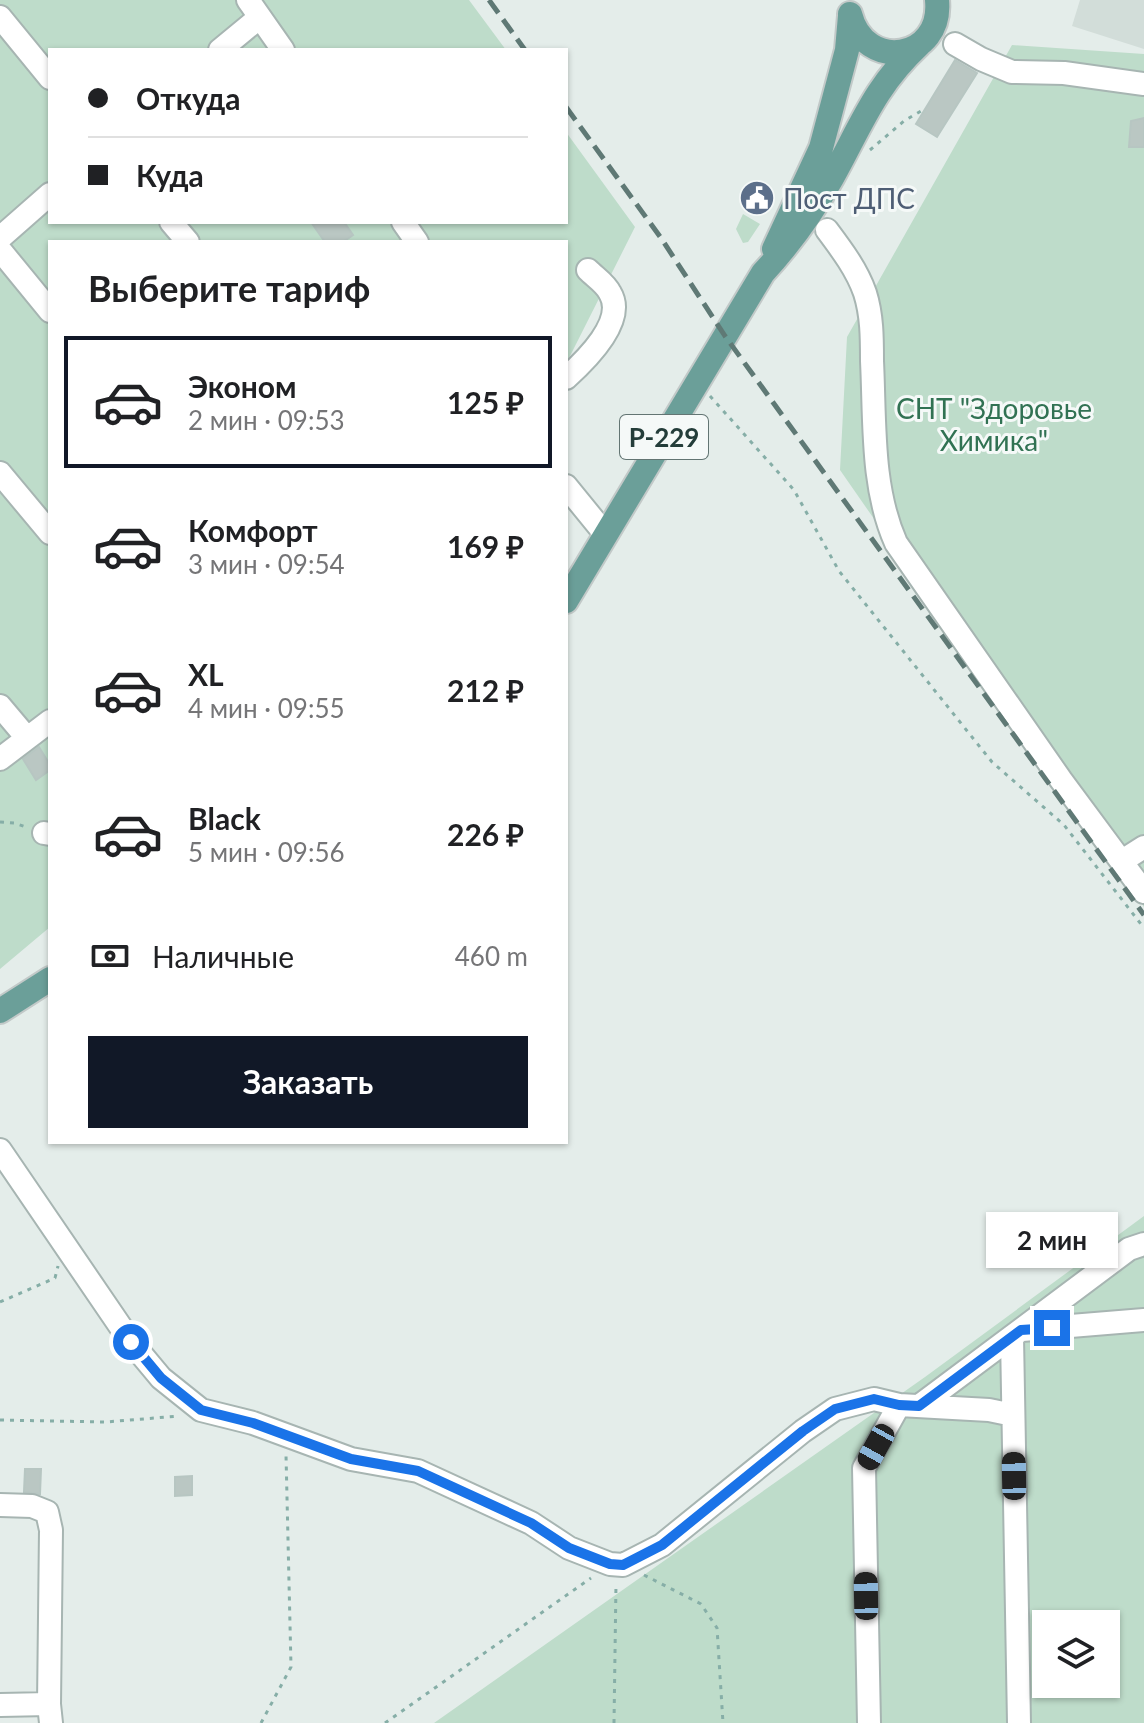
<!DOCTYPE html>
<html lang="ru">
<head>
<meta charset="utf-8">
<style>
	:root { --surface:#fff; --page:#f6f6f6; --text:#202124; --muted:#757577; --line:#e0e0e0; --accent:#111827 }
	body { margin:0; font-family:Lato,sans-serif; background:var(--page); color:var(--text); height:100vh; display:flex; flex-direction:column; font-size:30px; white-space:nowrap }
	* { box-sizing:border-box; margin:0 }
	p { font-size:26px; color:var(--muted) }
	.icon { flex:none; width:44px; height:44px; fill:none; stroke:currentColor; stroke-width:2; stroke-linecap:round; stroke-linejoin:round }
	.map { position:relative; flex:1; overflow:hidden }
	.sheet { position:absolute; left:48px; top:240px; width:520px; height:904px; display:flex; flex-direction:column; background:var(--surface); border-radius:0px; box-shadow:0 2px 6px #0004 }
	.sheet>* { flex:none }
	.hud { position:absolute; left:48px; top:48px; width:520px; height:176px; border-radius:0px; box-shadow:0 2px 6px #0004; display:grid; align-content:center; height:176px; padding:0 40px; background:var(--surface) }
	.controls { position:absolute; left:1032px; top:1610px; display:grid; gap:16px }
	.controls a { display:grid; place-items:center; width:88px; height:88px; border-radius:0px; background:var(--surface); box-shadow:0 2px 6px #0004; font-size:40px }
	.end { position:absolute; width:36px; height:36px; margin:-18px; border:10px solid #1a73e8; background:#fff; box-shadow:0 0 0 4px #fff }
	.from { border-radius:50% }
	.bubble { position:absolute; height:56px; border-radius:0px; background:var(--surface); box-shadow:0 2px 6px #0004; font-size:26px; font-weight:700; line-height:56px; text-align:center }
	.car { position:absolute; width:24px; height:48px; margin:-24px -12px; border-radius:10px; box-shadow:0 0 6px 2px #0007; background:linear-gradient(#222 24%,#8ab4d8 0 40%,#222 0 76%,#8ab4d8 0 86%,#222 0) }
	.hud b { display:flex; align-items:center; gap:28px; height:76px; font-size:30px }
	.hud b+b { border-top:2px solid var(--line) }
	.hud i { width:20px; height:20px; background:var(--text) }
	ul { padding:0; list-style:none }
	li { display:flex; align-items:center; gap:24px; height:132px; margin:0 16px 12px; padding:0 24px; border:4px solid transparent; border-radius:0px }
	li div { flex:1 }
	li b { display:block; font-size:30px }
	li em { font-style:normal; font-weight:700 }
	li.on { border-color:var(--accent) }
	li>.icon { width:72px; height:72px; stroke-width:1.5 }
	h2 { padding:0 40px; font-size:36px; line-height:96px }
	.pay { display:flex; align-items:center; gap:20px; height:88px; padding:0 40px; font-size:30px }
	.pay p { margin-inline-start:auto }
	.primary-button { display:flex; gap:16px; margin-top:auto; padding:16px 40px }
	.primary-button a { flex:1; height:92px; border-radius:0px; background:var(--accent); color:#fff; font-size:32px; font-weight:700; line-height:92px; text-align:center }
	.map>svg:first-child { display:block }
</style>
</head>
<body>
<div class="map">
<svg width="1144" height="1723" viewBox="0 0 1144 1723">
	<rect width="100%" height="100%" fill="#e4edea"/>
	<path fill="#d2ddd9" d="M1080,0H1144V49L1072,26Z"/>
	<path fill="#bedcca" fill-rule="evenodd" d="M0,0H469L506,50H50V222H566V132L635,227L566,364V242H50V927L0,969Z
		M1012,45L1144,54V907L840,470L847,337Z
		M743,214L760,224L748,242L743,243L736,229Z
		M1144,1216V1723H434L925,1377ZM1046,1624H1106V1684H1046Z"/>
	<path fill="#bac7c3" stroke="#b7c6c2" stroke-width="2" d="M955,60L977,73L937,137L916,124Z
		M1144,118V147H1129L1131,121Z
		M751,186L769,196L762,210L744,200Z
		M311,222H344L353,235L343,242H325Z
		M39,747L50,765V770L36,780L23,759Z
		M25,1469H41L40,1494L24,1492Z
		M192,1476V1495L175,1496V1477Z"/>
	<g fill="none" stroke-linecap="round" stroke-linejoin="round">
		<g stroke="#a7b5b2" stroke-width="26">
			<path id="minor" d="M248,0L283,50
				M0,17L50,78
				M955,44L981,59L1012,72L1064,73L1144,84
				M220,50L260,17
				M171,222L188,242
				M403,222L417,242
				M827,230C842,250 857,270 865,293C872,315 872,338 872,361C875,421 871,487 896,543L1061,780L1144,892
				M0,238L50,194
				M0,250L50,311
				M566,378C585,361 627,321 610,293C606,284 595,277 588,270
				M0,473L50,533
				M566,486L606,535
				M0,706L27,738
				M0,759L50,721
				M44,833L50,834
				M1122,861L1144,847
				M0,1150L131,1342L161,1378L201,1410L253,1423L351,1459L418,1471L531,1523L569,1548L610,1564L623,1565L662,1545L803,1431L835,1409L874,1399L899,1405L989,1410L1013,1415
				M1022,1330L1144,1320
				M1012,1337L1019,1723
				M919,1406L1129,1249L1144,1244
				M0,1505L32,1506L47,1512L51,1530L49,1704L51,1723
				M0,1705L49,1704
				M869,1723L864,1468L899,1405"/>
		</g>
		<g stroke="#c2c9c8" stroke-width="28">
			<path id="major" d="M850,14C865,73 943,60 937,0
				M774,249L821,148L847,50L850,16
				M566,601L763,273C790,244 812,213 832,178C861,126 874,87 919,45
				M0,1011L50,979"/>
		</g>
		<path stroke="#86aea7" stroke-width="3" stroke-dasharray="4 6" stroke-linecap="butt" d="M870,150L904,121L921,111
			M710,396L794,490L839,571L992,762L1064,825L1144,928
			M0,822L14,823L29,828
			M0,1302L55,1278L58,1266
			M0,1420L106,1422L179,1416
			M644,1575L701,1604L717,1628L723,1723
			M261,1723L291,1667L286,1455
			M385,1723L591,1578
			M614,1723L616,1583"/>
		<use href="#minor" stroke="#fff" stroke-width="22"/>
		<use href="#major" stroke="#6b9f99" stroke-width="24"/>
		<path stroke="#5f7975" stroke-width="5" stroke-dasharray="16 8" stroke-linecap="butt" d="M489,0L525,50
			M566,107L661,238L725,336L1144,915"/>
	</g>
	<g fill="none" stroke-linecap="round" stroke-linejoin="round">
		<path stroke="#1a73e8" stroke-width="10" d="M131,1342L161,1378L201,1410L253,1423L351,1459L418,1471L531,1523L569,1548L610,1564L623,1565L662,1545L803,1431L835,1409L874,1399L899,1405L919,1406L1021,1330L1052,1328"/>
	</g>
	<defs>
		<g id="civic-disc" transform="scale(1.8)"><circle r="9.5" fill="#5c6f8a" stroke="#f5f9f8"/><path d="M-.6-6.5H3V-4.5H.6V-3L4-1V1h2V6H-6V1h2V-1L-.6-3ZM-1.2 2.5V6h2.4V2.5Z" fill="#fff"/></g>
	</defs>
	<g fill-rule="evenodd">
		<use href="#civic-disc" x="757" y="198"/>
	</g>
	<g text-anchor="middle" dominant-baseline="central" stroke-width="6" stroke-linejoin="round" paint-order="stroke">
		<rect fill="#f5f9f8" stroke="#637573" stroke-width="2" x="620" y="415" width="88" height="44" rx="6"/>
		<g font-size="26" font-weight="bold" fill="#243d3a">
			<text x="664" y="437">Р-229</text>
		</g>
		<g font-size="28" fill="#4e5e75" stroke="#f5f9f8" text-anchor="start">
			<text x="783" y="198">Пост ДПС</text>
		</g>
		<g font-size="28" fill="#317253" stroke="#f5f9f8">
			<text x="994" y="408">СНТ "Здоровье<tspan x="994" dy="32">Химика"</tspan></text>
		</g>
	</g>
</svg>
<div class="controls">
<a><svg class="icon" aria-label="layers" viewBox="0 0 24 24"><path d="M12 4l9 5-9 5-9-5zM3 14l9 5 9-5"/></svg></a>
</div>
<i class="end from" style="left:131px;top:1342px"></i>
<i class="end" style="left:1052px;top:1328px"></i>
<div class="bubble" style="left:986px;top:1212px;width:132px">2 мин</div>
<i class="car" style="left:876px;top:1447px;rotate:209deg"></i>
<i class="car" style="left:1014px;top:1476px;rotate:359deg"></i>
<i class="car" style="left:866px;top:1596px;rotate:359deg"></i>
<div class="hud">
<b><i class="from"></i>Откуда</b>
<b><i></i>Куда</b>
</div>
<section class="sheet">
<h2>Выберите тариф</h2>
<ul>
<li class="on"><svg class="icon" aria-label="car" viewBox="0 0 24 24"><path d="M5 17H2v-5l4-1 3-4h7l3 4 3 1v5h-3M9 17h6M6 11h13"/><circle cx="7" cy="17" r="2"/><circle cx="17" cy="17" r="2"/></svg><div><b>Эконом</b><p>2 мин · 09:53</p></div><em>125 ₽</em></li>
<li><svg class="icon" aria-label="car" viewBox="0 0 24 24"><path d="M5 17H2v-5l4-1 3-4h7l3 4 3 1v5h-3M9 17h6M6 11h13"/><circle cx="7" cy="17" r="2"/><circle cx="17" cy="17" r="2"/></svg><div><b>Комфорт</b><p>3 мин · 09:54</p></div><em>169 ₽</em></li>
<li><svg class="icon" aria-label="car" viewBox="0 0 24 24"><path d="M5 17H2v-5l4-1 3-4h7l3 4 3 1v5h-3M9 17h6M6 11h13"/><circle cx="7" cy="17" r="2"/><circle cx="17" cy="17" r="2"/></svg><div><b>XL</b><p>4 мин · 09:55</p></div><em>212 ₽</em></li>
<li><svg class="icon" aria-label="car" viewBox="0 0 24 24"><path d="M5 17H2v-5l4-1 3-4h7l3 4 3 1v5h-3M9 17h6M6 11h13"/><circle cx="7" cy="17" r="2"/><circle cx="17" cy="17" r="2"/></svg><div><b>Black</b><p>5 мин · 09:56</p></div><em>226 ₽</em></li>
</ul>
<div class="pay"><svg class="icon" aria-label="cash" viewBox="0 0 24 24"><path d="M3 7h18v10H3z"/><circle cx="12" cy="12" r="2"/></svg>Наличные<p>460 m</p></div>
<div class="primary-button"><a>Заказать</a></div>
</section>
</div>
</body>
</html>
